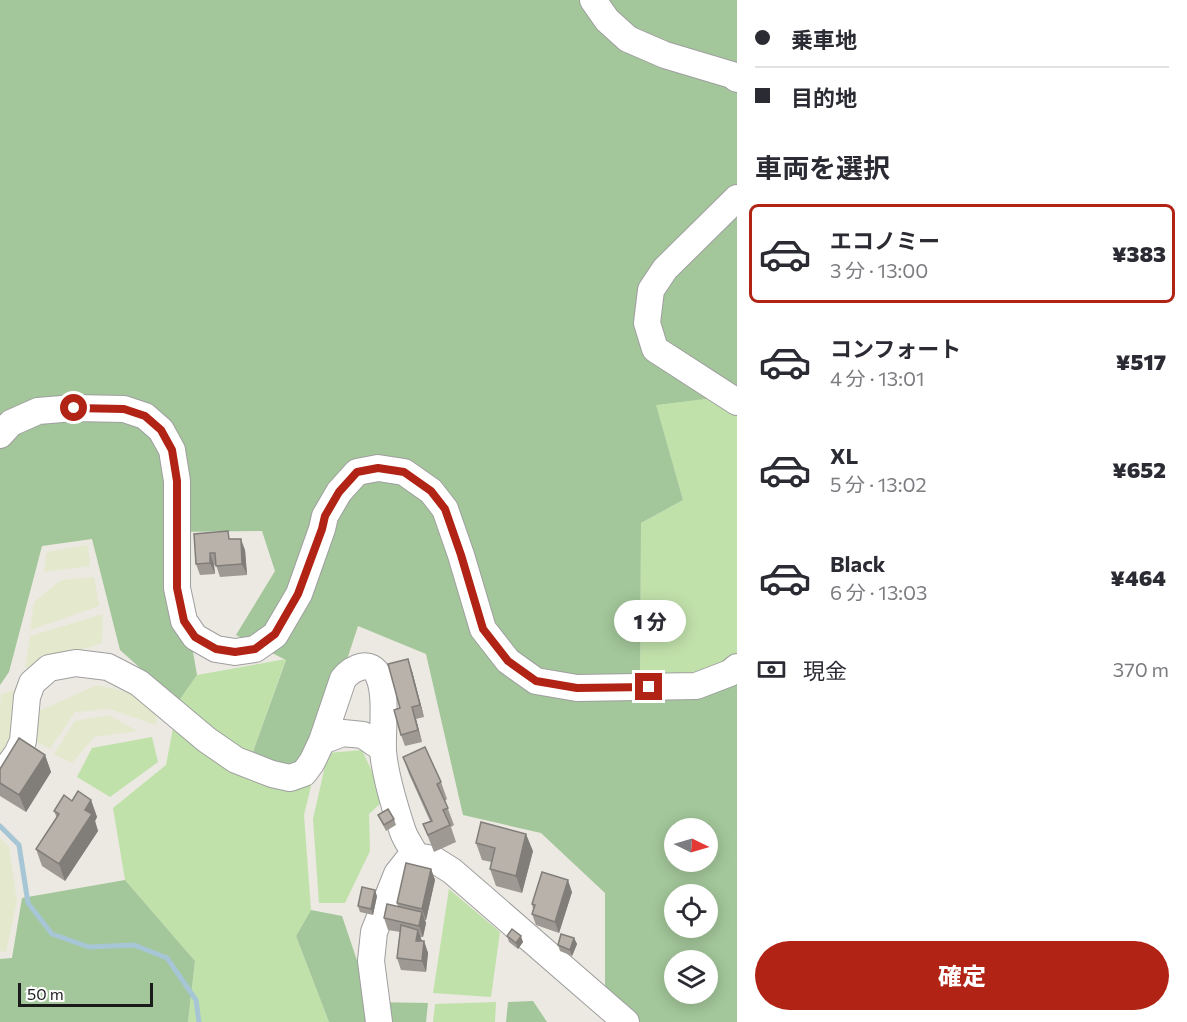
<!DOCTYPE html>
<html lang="ja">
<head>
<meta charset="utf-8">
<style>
	:root { --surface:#fff; --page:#f2f2f3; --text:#2b2b33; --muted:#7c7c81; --line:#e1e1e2; --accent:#b12314 }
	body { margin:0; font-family:Commissioner,"Noto Sans JP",sans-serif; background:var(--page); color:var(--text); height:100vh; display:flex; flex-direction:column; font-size:22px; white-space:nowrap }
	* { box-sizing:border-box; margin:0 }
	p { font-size:20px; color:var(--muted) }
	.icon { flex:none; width:33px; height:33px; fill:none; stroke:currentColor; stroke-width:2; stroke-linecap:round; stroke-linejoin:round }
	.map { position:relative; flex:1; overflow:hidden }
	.panel { display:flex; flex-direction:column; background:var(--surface); width:450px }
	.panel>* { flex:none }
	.hud { display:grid; align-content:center; height:132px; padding:0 18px; background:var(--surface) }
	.needle { width:39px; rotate:95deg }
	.buttons { position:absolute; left:664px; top:818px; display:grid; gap:12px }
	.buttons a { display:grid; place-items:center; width:54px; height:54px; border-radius:50%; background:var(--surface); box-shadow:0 3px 15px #0003; font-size:30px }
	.scale { position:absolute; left:18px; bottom:15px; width:135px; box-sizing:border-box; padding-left:6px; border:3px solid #1b1b1b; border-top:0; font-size:16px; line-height:21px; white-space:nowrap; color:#1b1b1b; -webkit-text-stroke:4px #fff; paint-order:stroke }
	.end { position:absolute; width:27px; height:27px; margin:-14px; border:8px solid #b12314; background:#fff; box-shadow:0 0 0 3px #fff }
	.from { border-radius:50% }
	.bubble { position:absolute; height:42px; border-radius:21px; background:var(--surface); box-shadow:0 3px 15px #0003; font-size:20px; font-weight:800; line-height:42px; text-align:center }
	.hud b { display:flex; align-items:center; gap:21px; height:57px; font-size:22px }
	.hud b+b { border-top:2px solid var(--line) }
	.hud i { width:15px; height:15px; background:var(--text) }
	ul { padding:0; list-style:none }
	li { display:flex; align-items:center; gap:18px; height:99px; margin:0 12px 9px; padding:0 6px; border:3px solid transparent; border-radius:9px }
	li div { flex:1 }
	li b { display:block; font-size:22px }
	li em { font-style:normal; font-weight:800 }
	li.active { border-color:var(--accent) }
	li>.icon { width:54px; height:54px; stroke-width:1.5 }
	h2 { padding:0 18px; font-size:27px; line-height:72px }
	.pay { display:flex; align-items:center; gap:15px; height:66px; padding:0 18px; font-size:22px }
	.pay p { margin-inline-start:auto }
	.cta { display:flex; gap:12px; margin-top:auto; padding:12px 18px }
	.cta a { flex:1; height:69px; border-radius:36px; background:var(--accent); color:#fff; font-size:24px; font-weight:800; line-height:69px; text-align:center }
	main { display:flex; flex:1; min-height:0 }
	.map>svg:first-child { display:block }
</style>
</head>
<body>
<main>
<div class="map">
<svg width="737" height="1022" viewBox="0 0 737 1022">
	<rect width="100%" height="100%" fill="#ebe9e1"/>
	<path fill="#e4e9ce" d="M88,545L90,566L44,572L47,552Z
		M94,577L99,606L30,630L34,602L61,580Z
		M103,614L102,643L25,668L30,636Z
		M97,685L135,694L157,714L156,725L109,709L75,712L50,749L32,739L39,711Z
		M19,689L14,746L0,765V707L1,694Z
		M109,715L137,731L94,737L72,763L54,754L75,721Z
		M0,838L9,847L17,901L6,952L0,951Z"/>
	<path fill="#c1e1ab" d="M737,395V681L640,695L641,523L683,500L655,404Z
		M286,659L249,763L322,741L304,815L311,910L296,936L329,1022H188L195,961L125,880L113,808L166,765L178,702L197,675Z
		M152,737L158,762L110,797L77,777L92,748Z
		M362,750L385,799L369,814L370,851L345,903H319L313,819L328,753Z
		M449,889L500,932L491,997L433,993Z
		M496,1002L495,1022H433L435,1004Z"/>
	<path fill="#a3c69a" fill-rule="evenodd" d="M0,0H737V395L656,405L683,500L641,523L640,694L737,681V1022H636L605,1003V893L541,833L463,815L426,654L358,626L318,748L292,772L249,763L286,660L236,635L275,571L262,531L172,532L197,675L178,702L120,650L92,539L42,546L9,672L0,685ZM675,828H708V861H675ZM675,894H708V927H675ZM675,960H708V993H675Z
		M125,880L195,961L188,1022H0V959L12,958L22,898Z
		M311,910L342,916L371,1002L428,1003L426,1022H329L296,936Z
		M533,1001L547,1022H506L508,1002Z"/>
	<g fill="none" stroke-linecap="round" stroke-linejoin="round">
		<path stroke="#a6c6d5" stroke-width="5" d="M0,826L19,845L28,903L52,934L89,947L134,945L167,958L196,1000L199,1022"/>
		<g stroke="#9f9f9f" stroke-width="28">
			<path id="minor" d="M593,0L607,20L628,39L665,55L732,75L737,79
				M737,198L665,269L651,290L647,323L655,349L737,402
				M0,435L11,423L38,411L74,408L124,409L145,416L161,430L172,450L177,481V588L184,621L195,637L216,649L235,652L255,649L275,635L299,594L322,529L325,516L339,492L357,472L378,468L404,472L431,491L445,509L461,555L483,629L508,661L536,681L577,688L696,686L730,673L737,667
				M322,741L343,733L363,735L383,749
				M0,777L17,754L23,741L27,697L32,683L49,668L76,663L108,667L139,683L207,740L236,760L272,774L290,778L304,773L312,762L322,741L343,679C352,668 371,658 379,677C387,696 382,730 383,751C385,775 395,808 403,832C406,840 412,848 416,856
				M379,1022L371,961L374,932L397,874L408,860L416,856L433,859L452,871L626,1022"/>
		</g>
		<use href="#minor" stroke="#fff" stroke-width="26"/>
	</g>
	<path fill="#9e9993" d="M194,534L231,539L245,550L247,575L220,577L216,565H214L215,574L200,575L196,564Z
		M412,671L424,717L416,719L422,742L405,746L401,735L400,708Z
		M45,755L51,772L26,812L0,796V769Z
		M403,757L441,782L447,799L445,801L454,825L451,827L456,842L434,852L423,824L430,821L409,774Z
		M91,800L97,817L95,821L98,831L65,881L42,866L36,849L57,818L54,811Z
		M378,815L394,819L396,825L386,831Z
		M476,843L533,851L522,893L496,886L490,869L491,862L482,860Z
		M431,869L435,880L426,920H425L426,923L423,937H420L422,941H424L428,953L426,972L401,970L397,958L400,932L388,930L384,918L398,907L397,903Z
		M572,892L559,933L536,925L532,914L533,909L532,904Z
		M377,896L373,915L360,912L358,906Z
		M507,936L523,942L518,949L509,942Z
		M574,938L577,944L572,956L560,951L558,945Z"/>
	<path fill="#817d78" d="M241,539L245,550L247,575L242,564Z
		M210,553L214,565L215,574L210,563Z
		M408,659L412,671L424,717L420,705Z
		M412,707L416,719L422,742L418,730Z
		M45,755L51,772L26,812L19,795Z
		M91,800L97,817L95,821L98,831L65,881L59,864L85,810Z
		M526,834L533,851L522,893L516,876Z
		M431,869L435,880L426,920L422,909Z
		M568,880L572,892L559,933L555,922Z
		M375,890L377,896L373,915L371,909Z
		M422,912L426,923L423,937L419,926Z
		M418,930L422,941H416Z
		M521,936L523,942L518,949L516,943Z
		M574,938L577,944L572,956L570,950Z
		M424,941L428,953L426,972L422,961Z"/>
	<path fill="#b8b2ab" stroke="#817d78" stroke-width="1.5" d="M228,531L229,539H241L242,564L216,566L215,553H210V563L196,564L194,534Z
		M408,659L420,705L412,707L418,730L401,735L394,710L400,708L388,664Z
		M19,738L45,755L19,795L0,783V769Z
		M425,747L441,782L437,784L448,808L443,810L450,825L428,835L423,824L432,821L403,757Z
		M78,791L91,800L85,810L92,814L59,864L36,849L59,814L54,811L64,795L72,801Z
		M388,809L394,819L384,825L378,815Z
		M481,822L526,834L516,876L490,869L495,848L476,843Z
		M406,863L431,869L422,909L397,903Z
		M542,872L568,880L555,922L532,914L535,905L532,904Z
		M362,887L375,890L371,909L358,906Z
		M387,904L422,912L419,926L384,918Z
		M401,925L418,930L416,941H424L422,961L397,958Z
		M512,929L521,936L516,943L507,936Z
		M561,934L574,938L570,950L558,945Z"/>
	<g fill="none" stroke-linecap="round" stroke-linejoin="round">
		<path stroke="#b12314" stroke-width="8" d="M74,408L124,409L145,416L161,430L172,450L177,481V588L184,621L195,637L216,649L235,652L255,649L275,634L298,594L322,529L325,516L339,492L357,472L378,468L404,472L431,491L445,509L461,555L483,629L508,661L536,681L577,688L649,687"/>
	</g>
</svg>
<div class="buttons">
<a><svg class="needle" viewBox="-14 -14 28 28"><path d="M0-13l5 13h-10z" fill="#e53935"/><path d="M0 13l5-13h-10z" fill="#7c7c81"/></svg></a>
<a><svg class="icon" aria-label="locate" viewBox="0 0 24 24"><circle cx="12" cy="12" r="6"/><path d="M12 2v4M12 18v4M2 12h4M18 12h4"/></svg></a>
<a><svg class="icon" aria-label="layers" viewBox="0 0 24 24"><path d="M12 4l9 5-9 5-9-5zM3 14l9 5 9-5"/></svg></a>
</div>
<div class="scale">50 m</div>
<i class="end from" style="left:74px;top:408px"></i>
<i class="end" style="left:649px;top:687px"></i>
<div class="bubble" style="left:614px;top:600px;width:72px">1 分</div>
</div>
<section class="panel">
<div class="hud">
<b><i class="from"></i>乗車地</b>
<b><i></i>目的地</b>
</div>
<h2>車両を選択</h2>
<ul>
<li class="active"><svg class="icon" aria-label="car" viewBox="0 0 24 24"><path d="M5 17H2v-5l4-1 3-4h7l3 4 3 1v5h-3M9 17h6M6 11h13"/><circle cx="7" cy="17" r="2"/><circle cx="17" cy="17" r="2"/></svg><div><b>エコノミー</b><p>3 分 · 13:00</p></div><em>¥383</em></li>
<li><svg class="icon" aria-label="car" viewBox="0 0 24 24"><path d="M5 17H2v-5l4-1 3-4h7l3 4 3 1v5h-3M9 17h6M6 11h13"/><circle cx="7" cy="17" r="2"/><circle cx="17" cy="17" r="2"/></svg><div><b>コンフォート</b><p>4 分 · 13:01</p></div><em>¥517</em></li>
<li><svg class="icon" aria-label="car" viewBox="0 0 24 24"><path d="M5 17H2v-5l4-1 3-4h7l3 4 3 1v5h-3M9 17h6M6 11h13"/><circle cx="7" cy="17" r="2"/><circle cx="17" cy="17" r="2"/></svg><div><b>XL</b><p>5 分 · 13:02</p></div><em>¥652</em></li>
<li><svg class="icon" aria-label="car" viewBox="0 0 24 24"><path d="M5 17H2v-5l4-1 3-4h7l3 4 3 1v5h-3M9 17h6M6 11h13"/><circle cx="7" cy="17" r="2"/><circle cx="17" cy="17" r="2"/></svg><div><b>Black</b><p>6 分 · 13:03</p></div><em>¥464</em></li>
</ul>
<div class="pay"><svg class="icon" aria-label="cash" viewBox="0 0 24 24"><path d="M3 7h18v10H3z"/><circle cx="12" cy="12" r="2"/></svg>現金<p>370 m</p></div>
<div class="cta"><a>確定</a></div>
</section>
</main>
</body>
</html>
